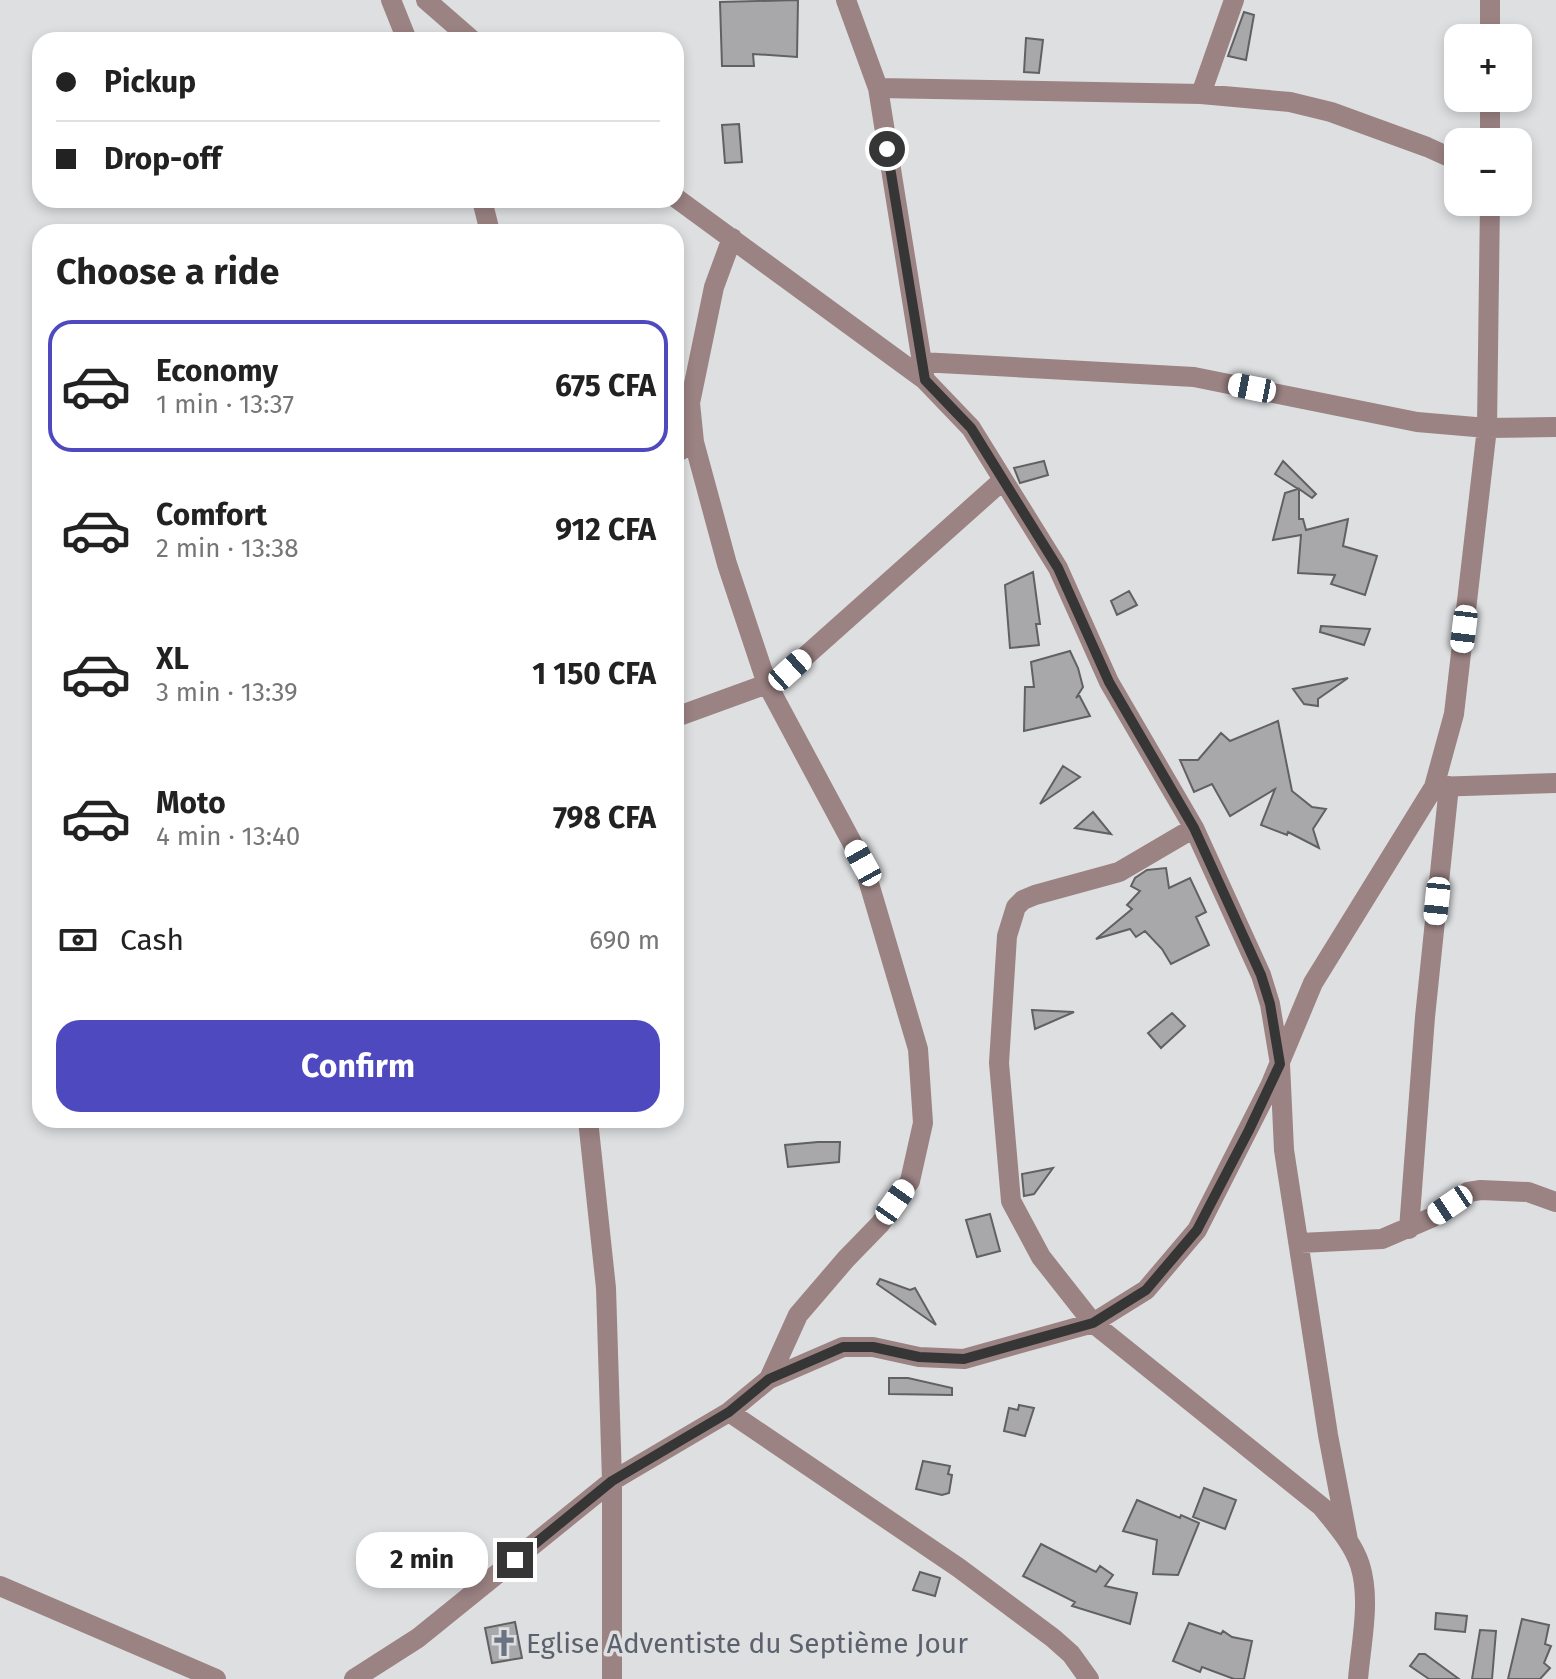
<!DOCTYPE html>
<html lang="en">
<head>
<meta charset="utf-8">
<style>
	:root { --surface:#fff; --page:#f2f2f2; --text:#222; --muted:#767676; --line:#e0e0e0; --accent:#4f49c0 }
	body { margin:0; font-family:"Fira Sans",sans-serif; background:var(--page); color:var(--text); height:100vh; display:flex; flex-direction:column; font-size:30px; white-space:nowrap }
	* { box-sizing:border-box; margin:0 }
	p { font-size:26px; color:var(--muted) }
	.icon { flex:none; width:44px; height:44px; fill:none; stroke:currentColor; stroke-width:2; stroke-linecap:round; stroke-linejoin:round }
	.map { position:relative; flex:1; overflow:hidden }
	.side { position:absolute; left:32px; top:224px; width:652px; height:904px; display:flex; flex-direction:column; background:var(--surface); border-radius:24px; box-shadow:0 4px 12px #0003 }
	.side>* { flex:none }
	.banner { position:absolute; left:32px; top:32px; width:652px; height:176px; border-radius:24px; box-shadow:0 4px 12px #0003; display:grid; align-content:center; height:176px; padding:0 24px; background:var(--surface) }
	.tools { position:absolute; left:1444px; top:24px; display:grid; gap:16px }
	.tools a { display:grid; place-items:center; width:88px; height:88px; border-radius:16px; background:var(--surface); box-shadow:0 4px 12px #0003; font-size:40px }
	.end { position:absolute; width:36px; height:36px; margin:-18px; border:10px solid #363637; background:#fff; box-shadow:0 0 0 4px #fff }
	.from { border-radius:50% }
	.bubble { position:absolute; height:56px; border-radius:24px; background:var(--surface); box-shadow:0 4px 12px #0003; font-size:26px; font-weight:700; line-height:56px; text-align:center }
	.car { position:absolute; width:24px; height:48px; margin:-24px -12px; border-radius:10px; box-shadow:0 0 6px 2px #0007; background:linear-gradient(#fff 24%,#345 0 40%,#fff 0 76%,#345 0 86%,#fff 0) }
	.banner b { display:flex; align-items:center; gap:28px; height:76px; font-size:30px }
	.banner b+b { border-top:2px solid var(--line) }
	.banner i { width:20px; height:20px; background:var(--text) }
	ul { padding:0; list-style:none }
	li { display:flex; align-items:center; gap:24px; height:132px; margin:0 16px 12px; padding:0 8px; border:4px solid transparent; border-radius:24px }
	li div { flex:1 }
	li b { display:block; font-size:30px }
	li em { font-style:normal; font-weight:700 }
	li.selected { border-color:var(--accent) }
	li>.icon { width:72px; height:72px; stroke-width:1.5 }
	h2 { padding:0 24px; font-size:36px; line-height:96px }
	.pay { display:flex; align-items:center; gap:20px; height:88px; padding:0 24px; font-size:30px }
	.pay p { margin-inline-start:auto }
	.cta { display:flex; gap:16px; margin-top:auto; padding:16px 24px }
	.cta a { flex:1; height:92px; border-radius:24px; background:var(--accent); color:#fff; font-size:32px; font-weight:700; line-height:92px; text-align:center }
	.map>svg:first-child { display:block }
</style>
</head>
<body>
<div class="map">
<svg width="1556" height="1679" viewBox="0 0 1556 1679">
	<rect width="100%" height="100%" fill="#dedfe1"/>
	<path fill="#a8a8aa" stroke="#616162" stroke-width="2" d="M798,0L797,57L753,54L754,66H722L720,2Z
		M1244,12L1254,15L1246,60L1228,56Z
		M1026,38L1043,40L1039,73L1024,72Z
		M739,124L742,162L725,163L722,125Z
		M1044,461L1048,475L1020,483L1014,468Z
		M1283,461L1316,494L1312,498L1299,489V519H1303L1306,530L1348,519L1343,546L1377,556L1365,595L1331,584L1335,575L1298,573L1301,535L1273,540L1285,493L1298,489L1275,474Z
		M1033,572L1040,624H1036L1039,645L1010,648L1005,585Z
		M1129,591L1137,605L1117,615L1111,601Z
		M1321,626L1370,629L1364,645L1320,632Z
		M1070,651L1078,668L1083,687L1076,698L1079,695L1090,716L1024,731L1025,687H1034L1031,662Z
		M1348,678L1318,699V706L1304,704L1293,689Z
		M1278,721L1292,791L1312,807L1326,809L1313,829L1319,848L1288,832L1287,835L1261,825L1275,789L1230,816L1212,784L1194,792L1180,760H1198L1221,733L1230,741Z
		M1063,766L1080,777L1040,804Z
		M1093,812L1111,834L1075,828Z
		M1166,868L1169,888L1190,878L1206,912L1196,917L1209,945L1171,964L1162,949L1145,931L1136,937L1130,929L1096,939L1132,909L1127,905L1140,891L1131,886L1135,878L1147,870Z
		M1032,1010L1074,1012L1035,1029Z
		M1172,1013L1185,1026L1161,1048L1148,1033Z
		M818,1142H840L839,1162L788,1167L785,1145Z
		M1053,1168L1034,1194L1024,1196L1022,1174Z
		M990,1214L1000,1251L977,1257L966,1220Z
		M880,1279L910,1290L915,1288L936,1325L877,1284Z
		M889,1378H908L952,1388V1395L889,1394Z
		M1019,1405L1034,1408L1025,1436L1004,1431L1009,1408L1018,1410Z
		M923,1461L950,1466L948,1474L952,1475L949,1493L942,1495L916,1489Z
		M1204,1488L1236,1500L1225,1529L1193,1517Z
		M1137,1500L1180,1518L1181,1515L1199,1523L1178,1575L1153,1574L1157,1540L1123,1531Z
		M1041,1544L1096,1572L1100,1566L1113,1575L1105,1586L1137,1593L1130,1624L1072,1606L1075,1602L1023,1576Z
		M920,1572L940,1578L935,1596L913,1590Z
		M1436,1613L1467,1616L1465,1632L1435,1629Z
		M1522,1619L1549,1625L1545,1644L1551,1646L1544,1663L1550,1668L1540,1679H1508Z
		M515,1622L522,1658L492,1663L485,1628Z
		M1189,1623L1221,1634L1223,1631L1232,1637L1252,1641L1244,1679H1234L1202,1667L1200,1672L1173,1661Z
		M1480,1630L1496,1631L1492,1679H1472Z
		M1419,1654H1425L1459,1679H1429L1410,1666Z"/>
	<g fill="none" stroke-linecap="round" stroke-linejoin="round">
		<path stroke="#9b8283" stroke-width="20" d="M391,0L407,40
			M426,0L472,40
			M846,0L878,88L924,375
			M1490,38V0
			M878,88L1201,94L1290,102L1331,112L1427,147L1458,161
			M1201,94L1234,0
			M1490,142V98
			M676,198L925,380L971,428L1058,568L1109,682L1194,828L1261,975L1270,1004L1280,1064L1284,1150L1328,1435L1348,1540
			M482,200L490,232
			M732,238L714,287L690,403L694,442L727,564L767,684L863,863L918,1049L923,1123L910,1181L880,1224L846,1259L798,1315L769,1379
			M921,362L1194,377L1417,422L1487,428L1556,427
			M676,453L694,442
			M676,717L767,684L790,670L1003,480
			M1434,787L1454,714L1487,428L1490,202
			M1194,828L1119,872L1035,895L1023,900L1016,907L1007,936L999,1063L1011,1201L1041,1257L1093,1323L1322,1507C1336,1525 1353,1543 1360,1565C1371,1600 1361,1643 1358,1679
			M588,1120L606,1288L612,1481V1679
			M1409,1229L1425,1017L1449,786
			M1300,1243L1382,1239L1433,1217L1468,1192L1481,1190L1528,1192L1556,1202
			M729,1412L959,1568L1053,1638L1071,1654L1089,1679
			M0,1586L216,1679
			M354,1679L418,1638L612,1481L729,1412L769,1379L843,1347H873L919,1357L964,1359L1093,1323L1146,1290L1197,1230L1270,1086L1313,983L1434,787L1556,783"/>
	</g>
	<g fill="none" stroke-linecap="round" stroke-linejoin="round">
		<path stroke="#363637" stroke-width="10" d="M515,1560L612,1481L729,1412L769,1379L843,1347H873L919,1357L964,1359L1093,1323L1146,1290L1197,1230L1249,1130L1280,1064L1270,1004L1261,975L1194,828L1109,682L1058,568L971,428L925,380L887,149"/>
	</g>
	<defs>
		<g id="church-bare" transform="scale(2.16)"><path d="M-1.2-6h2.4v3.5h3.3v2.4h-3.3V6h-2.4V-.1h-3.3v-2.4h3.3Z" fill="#6b7280" stroke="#dedfe1" stroke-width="2.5" paint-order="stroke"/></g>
	</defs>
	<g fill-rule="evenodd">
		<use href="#church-bare" x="504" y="1643"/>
	</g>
	<g text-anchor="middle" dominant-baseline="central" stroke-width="7" stroke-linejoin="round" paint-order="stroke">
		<g font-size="28" fill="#5b616d" stroke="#dedfe1" text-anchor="start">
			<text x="526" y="1643">Eglise Adventiste du Septième Jour</text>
		</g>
	</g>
</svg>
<div class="tools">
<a>+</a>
<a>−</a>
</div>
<i class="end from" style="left:887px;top:149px"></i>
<i class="end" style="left:515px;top:1560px"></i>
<div class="bubble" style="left:356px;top:1532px;width:132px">2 min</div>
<i class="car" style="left:1252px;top:388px;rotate:281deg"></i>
<i class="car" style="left:1464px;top:629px;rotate:187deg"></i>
<i class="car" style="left:790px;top:670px;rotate:48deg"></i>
<i class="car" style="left:863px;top:863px;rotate:331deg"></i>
<i class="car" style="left:1437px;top:901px;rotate:186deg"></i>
<i class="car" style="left:895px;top:1202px;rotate:35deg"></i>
<i class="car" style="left:1450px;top:1205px;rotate:236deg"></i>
<div class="banner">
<b><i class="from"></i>Pickup</b>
<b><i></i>Drop-off</b>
</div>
<section class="side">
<h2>Choose a ride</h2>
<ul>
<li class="selected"><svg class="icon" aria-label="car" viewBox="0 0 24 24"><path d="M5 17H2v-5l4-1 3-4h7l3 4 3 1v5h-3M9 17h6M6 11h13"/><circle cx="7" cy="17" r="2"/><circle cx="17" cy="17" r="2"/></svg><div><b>Economy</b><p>1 min · 13:37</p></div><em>675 CFA</em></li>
<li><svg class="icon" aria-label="car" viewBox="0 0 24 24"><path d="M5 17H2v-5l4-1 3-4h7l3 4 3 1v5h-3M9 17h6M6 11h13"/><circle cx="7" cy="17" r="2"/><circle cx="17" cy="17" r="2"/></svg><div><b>Comfort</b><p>2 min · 13:38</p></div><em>912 CFA</em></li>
<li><svg class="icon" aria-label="car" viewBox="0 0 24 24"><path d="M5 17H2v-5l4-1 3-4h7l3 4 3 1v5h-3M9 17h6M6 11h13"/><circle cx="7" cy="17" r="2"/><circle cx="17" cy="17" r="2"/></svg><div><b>XL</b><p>3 min · 13:39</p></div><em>1 150 CFA</em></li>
<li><svg class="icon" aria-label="car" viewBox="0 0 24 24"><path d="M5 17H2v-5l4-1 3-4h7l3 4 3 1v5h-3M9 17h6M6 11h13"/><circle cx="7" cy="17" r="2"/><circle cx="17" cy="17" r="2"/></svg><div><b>Moto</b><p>4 min · 13:40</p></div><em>798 CFA</em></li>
</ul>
<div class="pay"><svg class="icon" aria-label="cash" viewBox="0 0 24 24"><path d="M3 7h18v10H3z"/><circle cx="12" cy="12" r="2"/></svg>Cash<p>690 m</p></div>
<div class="cta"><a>Confirm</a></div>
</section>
</div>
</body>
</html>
